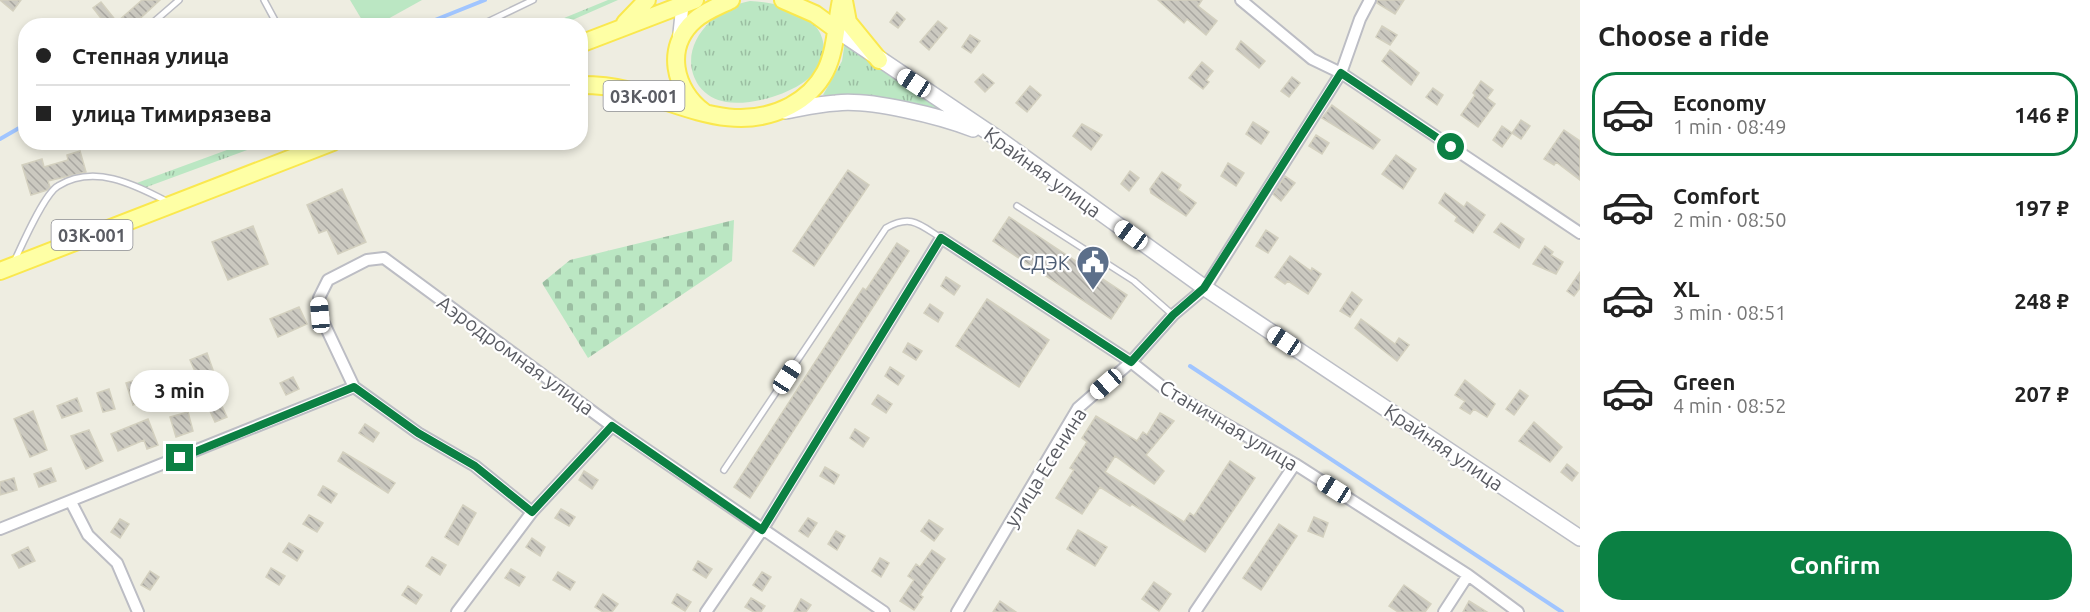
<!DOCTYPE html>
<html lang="en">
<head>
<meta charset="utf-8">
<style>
	:root { --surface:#fff; --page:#f2f2f2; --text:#222; --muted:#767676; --line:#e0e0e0; --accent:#0b8043 }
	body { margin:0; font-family:Ubuntu,sans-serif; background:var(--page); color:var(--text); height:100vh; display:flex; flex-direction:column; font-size:22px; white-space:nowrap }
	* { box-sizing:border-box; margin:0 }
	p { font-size:20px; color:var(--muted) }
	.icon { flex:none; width:33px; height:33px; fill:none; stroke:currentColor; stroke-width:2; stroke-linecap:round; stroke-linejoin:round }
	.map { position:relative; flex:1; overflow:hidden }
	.side { display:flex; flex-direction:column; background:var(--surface); width:510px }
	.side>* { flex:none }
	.banner { position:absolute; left:18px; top:18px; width:570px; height:132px; border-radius:24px; box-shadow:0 3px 9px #0003; display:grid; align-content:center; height:132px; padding:0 18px; background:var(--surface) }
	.end { position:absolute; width:27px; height:27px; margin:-14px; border:8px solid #0b8043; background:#fff; box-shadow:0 0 0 3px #fff }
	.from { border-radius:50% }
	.bubble { position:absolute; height:42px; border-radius:21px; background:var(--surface); box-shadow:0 3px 9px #0003; font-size:20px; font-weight:700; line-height:42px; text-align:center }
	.car { position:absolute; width:18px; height:36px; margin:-18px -9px; border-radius:8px; box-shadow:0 0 4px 2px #0007; background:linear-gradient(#fff 24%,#345 0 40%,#fff 0 76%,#345 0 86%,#fff 0) }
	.banner b { display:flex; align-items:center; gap:21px; height:57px; font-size:22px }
	.banner b+b { border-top:2px solid var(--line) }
	.banner i { width:15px; height:15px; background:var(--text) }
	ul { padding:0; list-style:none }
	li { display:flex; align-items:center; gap:18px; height:84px; margin:0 12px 9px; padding:0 6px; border:3px solid transparent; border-radius:24px }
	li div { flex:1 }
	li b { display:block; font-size:22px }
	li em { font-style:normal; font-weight:700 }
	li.selected { border-color:var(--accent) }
	li>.icon { width:54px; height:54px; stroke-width:1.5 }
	h2 { padding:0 18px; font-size:27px; line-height:72px }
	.primary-button { display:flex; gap:12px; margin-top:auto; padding:12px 18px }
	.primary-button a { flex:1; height:69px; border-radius:24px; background:var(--accent); color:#fff; font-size:24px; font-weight:700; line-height:69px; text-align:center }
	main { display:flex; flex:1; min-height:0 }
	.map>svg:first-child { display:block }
</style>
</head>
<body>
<main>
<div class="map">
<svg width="1580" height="612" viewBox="0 0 1580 612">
	<defs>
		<pattern id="grass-tufts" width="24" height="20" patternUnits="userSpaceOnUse" patternTransform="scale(1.5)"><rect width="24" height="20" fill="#bbe7c3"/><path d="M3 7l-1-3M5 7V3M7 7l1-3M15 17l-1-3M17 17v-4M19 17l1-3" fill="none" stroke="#9bbea2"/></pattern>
		<pattern id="cemetery-stones" width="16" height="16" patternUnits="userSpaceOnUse" patternTransform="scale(1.5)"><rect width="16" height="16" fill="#bbe7c3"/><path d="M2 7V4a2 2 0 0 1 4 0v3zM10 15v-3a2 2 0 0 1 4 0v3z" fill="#9bbea2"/></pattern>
		<pattern id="building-back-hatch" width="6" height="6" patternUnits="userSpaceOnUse" patternTransform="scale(1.5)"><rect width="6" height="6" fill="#cbc9c0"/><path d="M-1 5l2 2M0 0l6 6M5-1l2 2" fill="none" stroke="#a8a6a0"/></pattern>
	</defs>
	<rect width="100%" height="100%" fill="#eeede1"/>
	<path fill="url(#grass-tufts)" d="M608,0H618L561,25H547Z
		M750,1C781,2 831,17 823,57C816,89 754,107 726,102C715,100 706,95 699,86C674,49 713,7 750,1Z
		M845,41L962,119L871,97L823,95L842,61Z
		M246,143H266L144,188L134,184Z"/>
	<path fill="url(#cemetery-stones)" d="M734,220L732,261L588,358L542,283L570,260Z"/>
	<path fill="#bbe7c3" d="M350,0H422L377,25H365Z"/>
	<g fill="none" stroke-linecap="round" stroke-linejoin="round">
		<path stroke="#a0c5ff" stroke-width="4" d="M420,26L485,0
			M0,139L26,124
			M1190,366L1562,612"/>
	</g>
	<path fill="url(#building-back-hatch)" stroke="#d3d0bf" stroke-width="1.5" d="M0,0H21L13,11Z
		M142,0H160L132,26H107L93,8L101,2L117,22Z
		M1158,0H1202L1198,6L1217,21L1206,35L1187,19L1184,23Z
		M1377,0H1404L1395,14L1377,3Z
		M897,12L905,19L898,28L890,22Z
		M938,21L947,28L929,50L920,42Z
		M1382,26L1397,35L1390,45L1376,37Z
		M970,35L980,41L971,53L962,47Z
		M1241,41L1265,61L1259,68L1236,49Z
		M1390,50L1419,73L1411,85L1382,61Z
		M1202,62L1213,71L1206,80L1209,82L1203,89L1189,78Z
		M983,74L994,83L985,92L975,82Z
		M1292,77L1300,83L1289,97L1281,91Z
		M1481,81L1493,90L1487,98L1495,104L1478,127L1461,115L1475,95L1473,93Z
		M1030,86L1041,95L1027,112L1016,103Z
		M1433,88L1443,95L1437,105L1426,97Z
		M1332,105L1380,140L1373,149L1322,118Z
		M1521,120L1530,126L1521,139L1512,133Z
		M1253,122L1269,132L1261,144L1246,134Z
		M1082,124L1102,135L1091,150L1073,136Z
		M1502,126L1512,133L1502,147L1493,140Z
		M1564,130L1580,141V180L1556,162L1554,165L1544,159Z
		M1316,135L1329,143L1322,154L1309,146Z
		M80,151L86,172L48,181L50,187L47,190L31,195L22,165L42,159L44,167L68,160L67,155Z
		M1396,155L1416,169L1403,189L1382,174Z
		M1228,163L1244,173L1236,186L1221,176Z
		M848,170L869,185L814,266L793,251Z
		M1130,171L1139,178L1129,191L1121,184Z
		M1162,172L1181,185L1178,190L1196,203L1186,216L1151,193L1150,189Z
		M1285,176L1295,183L1281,201L1273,194Z
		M342,189L366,242L338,254L327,230L319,233L307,205Z
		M1445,193L1464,207L1467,202L1485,215L1473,233L1455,221L1457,217L1439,203Z
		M1009,217L1127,295L1111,319L993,241Z
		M1501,223L1524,239L1519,248L1494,232Z
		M253,226L268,264L228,280L212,242Z
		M1266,230L1278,238L1268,253L1256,246Z
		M897,243L909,251L750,498L734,487L863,288L866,290Z
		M1545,246L1553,252L1551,255L1563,262L1556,274L1533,264Z
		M1290,256L1311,271L1312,268L1321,274L1308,294L1288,281L1285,284L1275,277Z
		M1580,272V288L1574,296L1567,291Z
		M946,277L960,286L954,295L941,286Z
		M1352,292L1362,300L1350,317L1340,311Z
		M987,299L1049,340L1019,387L956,346Z
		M930,304L943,313L938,322L924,313Z
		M299,307L307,324L278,337L270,319Z
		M1361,319L1395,344L1399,338L1409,345L1397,361L1355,328Z
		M908,343L922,351L916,360L903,352Z
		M207,353L213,370L197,376L190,360Z
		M890,367L904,376L898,385L885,376Z
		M293,377L299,389L286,395L280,383Z
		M139,379L146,400L133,405L126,383Z
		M1465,380L1495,404L1487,417L1474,409L1470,414L1460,408L1465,401L1455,395Z
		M109,389L115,409L103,412L97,393Z
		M1520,390L1528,396L1514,415L1506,409Z
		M878,395L892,404L886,413L872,404Z
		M77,398L82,411L62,418L57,406Z
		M221,404L227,417L215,422L209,409Z
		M33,411L47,450L30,457L14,419Z
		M188,412L193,431L176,437L170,417Z
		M1160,413L1174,421L1146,455L1164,471L1154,484L1115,456L1105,472L1184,522L1190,513L1194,516L1230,461L1255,478L1205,552L1132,504L1130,506L1100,487L1082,514L1056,498L1074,470L1070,468L1087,442L1082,438L1096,416L1137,441L1143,432L1147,435Z
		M148,419L158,445L147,449L144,440L118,451L111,434Z
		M1534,422L1562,447L1550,462L1519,441Z
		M365,424L379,433L373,442L359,433Z
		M855,429L869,438L863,447L850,438Z
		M89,430L103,461L86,469L71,436Z
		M343,452L395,483L388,493L338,461Z
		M1567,464L1578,473L1572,481L1561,472Z
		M825,467L839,475L834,484L820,476Z
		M51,468L56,481L39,487L34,474Z
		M584,471L598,480L592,489L579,480Z
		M14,478L17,490L0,495V482Z
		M323,486L337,494L331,503L318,495Z
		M463,505L476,513L458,545L445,537Z
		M561,509L575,517L569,526L555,518Z
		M309,515L323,523L317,532L303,524Z
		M1314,517L1328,523L1323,537L1308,531Z
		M808,518L817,523L808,537L799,531Z
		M120,519L129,524L120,538L111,532Z
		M929,520L943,529L934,541L921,531Z
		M1279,524L1297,536L1261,590L1243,578Z
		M1078,530L1107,547L1095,566L1067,549Z
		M836,531L845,536L837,550L828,544Z
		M532,538L545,547L540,556L526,547Z
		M289,543L303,551L297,561L283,552Z
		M28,547L35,561L19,568L12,555Z
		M932,550L945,559L920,595L923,597L914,610L900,601L914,580L908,576L916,564L920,567Z
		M432,557L446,565L440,575L426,566Z
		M880,558L889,563L881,577L872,571Z
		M698,561L712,569L706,578L693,570Z
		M271,568L285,576L279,585L266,577Z
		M511,569L525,577L519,586L505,578Z
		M150,571L159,577L150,590L141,585Z
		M558,572L575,582L570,590L553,580Z
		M762,572L771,577L762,591L753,585Z
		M1154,582L1171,594L1159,611L1142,599Z
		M1404,585L1431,604L1425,612H1398L1389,606Z
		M408,586L422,595L416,604L402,595Z
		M603,594L618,604L612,612H603L595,607Z
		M677,594L691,602L685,611L672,603Z
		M751,598L765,606L761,612H754L745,607Z
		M801,599L811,605L806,612H794Z
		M1000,601L1016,612H993Z
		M1469,601L1487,612H1463Z"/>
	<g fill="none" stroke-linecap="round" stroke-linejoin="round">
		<g stroke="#bcbdc4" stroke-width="8">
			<path id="service" d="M264,0L278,26
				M149,26L179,0
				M479,26L533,0
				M1017,206L1134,281L1173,315
				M14,262C22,245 44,194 58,186C94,164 133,184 166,201
				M724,470L886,228C911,214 919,224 941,238"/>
		</g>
		<g stroke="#bcbdc4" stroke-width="14">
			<path id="minor" d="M1241,0L1312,59L1341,73L1580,233
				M71,502L88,535L117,563L138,612
				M532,512L475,466L418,433L354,387L320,315L319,298L328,280L367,260L384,258L612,426L884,612
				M0,529L354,387
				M457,612L532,512L612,426
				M706,612L762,530L941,238L1131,362L1165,389L1295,464L1468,575L1518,612
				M957,612L1078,408L1131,362L1173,315L1205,288L1341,73L1360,19L1370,0
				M1195,612L1295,464
				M1444,612L1468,575"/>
		</g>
		<g stroke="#bcbdc4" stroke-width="15">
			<path id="tertiary" d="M679,38L683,0"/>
		</g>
		<g stroke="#bcbec6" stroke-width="18">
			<path id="secondary" d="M834,28L1003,142L1205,288L1580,538
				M785,111C802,108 819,104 836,103C870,99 940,116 973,129"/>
		</g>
		<g stroke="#fae84e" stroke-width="20">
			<path id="primary" d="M783,0L815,14L834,28
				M844,1L848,22L879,60
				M625,23L647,0
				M580,44L695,0
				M580,85C596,85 611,86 626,90C681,102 733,136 790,106C805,98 817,87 825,72C836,51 836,23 841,0
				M704,112C674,90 664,47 695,20C705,11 719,6 731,0
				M0,271L333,142"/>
		</g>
		<use href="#service" stroke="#fff" stroke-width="5"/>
		<use href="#minor" stroke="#fff" stroke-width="10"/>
		<use href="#tertiary" stroke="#fff" stroke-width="12"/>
		<use href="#secondary" stroke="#fff" stroke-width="15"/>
		<use href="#primary" stroke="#feffa5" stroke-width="16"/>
	</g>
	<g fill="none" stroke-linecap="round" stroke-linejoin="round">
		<path stroke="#0b8043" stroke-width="8" d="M180,458L354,387L418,433L475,466L532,512L612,426L762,530L941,238L1131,362L1173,315L1204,288L1341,73L1451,147"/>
	</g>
	<defs>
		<g id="civic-pin" transform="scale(1.725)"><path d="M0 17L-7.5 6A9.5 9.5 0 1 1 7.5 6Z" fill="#5c6f8a" stroke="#fff"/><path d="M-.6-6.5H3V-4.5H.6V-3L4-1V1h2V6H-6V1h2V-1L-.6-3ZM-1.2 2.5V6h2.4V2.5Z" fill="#fff"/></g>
	</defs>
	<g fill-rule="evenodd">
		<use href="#civic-pin" x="1093" y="262"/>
	</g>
	<g text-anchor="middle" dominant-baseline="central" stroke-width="4.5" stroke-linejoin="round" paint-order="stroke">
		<g fill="#fff" stroke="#8c8d92" stroke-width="1.5">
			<rect x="603.5" y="81" width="81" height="30" rx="4.5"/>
			<rect x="51.5" y="220" width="81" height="30" rx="4.5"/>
		</g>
		<g font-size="18" font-weight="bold" fill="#5a5c63">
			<text x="644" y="96">03К-001</text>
			<text x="92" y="235">03К-001</text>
		</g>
		<g font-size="20" fill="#5a5c63" stroke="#fff">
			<text transform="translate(1043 172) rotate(36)">Крайняя улица</text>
			<text transform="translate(516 355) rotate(36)">Аэродромная улица</text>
			<text transform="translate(1229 425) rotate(31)">Станичная улица</text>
			<text transform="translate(1444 447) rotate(34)">Крайняя улица</text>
			<text transform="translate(1045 467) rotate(-58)">улица Есенина</text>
		</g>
		<g font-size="20" fill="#4e5e75" stroke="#fff" text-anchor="end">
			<text x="1070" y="262">СДЭК</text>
		</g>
	</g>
</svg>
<i class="end from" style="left:1451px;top:147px"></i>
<i class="end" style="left:180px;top:458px"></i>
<div class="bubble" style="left:130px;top:370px;width:99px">3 min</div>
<i class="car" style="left:914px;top:83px;rotate:303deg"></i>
<i class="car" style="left:1131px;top:235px;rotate:306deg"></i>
<i class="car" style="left:320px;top:315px;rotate:355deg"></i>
<i class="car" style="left:1284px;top:341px;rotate:304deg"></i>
<i class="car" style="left:787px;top:377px;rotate:33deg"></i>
<i class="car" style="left:1106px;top:384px;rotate:229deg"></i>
<i class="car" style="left:1334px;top:489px;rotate:302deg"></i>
<div class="banner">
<b><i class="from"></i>Степная улица</b>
<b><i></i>улица Тимирязева</b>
</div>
</div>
<section class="side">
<h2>Choose a ride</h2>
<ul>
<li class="selected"><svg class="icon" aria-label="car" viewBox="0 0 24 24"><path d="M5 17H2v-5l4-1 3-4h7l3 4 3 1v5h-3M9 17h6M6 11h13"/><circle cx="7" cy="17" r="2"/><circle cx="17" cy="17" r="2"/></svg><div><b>Economy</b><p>1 min · 08:49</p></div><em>146 ₽</em></li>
<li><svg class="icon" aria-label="car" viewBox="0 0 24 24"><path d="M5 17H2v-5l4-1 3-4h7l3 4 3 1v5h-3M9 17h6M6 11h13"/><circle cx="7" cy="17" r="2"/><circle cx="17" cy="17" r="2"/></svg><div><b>Comfort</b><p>2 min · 08:50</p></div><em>197 ₽</em></li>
<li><svg class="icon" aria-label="car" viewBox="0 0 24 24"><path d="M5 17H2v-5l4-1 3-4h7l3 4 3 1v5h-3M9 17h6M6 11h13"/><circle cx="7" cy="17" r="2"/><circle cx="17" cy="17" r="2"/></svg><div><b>XL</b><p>3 min · 08:51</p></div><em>248 ₽</em></li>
<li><svg class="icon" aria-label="car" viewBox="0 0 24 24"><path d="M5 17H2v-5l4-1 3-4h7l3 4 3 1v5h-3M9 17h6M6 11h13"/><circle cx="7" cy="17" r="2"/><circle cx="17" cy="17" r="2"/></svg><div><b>Green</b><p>4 min · 08:52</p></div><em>207 ₽</em></li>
</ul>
<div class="primary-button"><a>Confirm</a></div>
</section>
</main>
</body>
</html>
